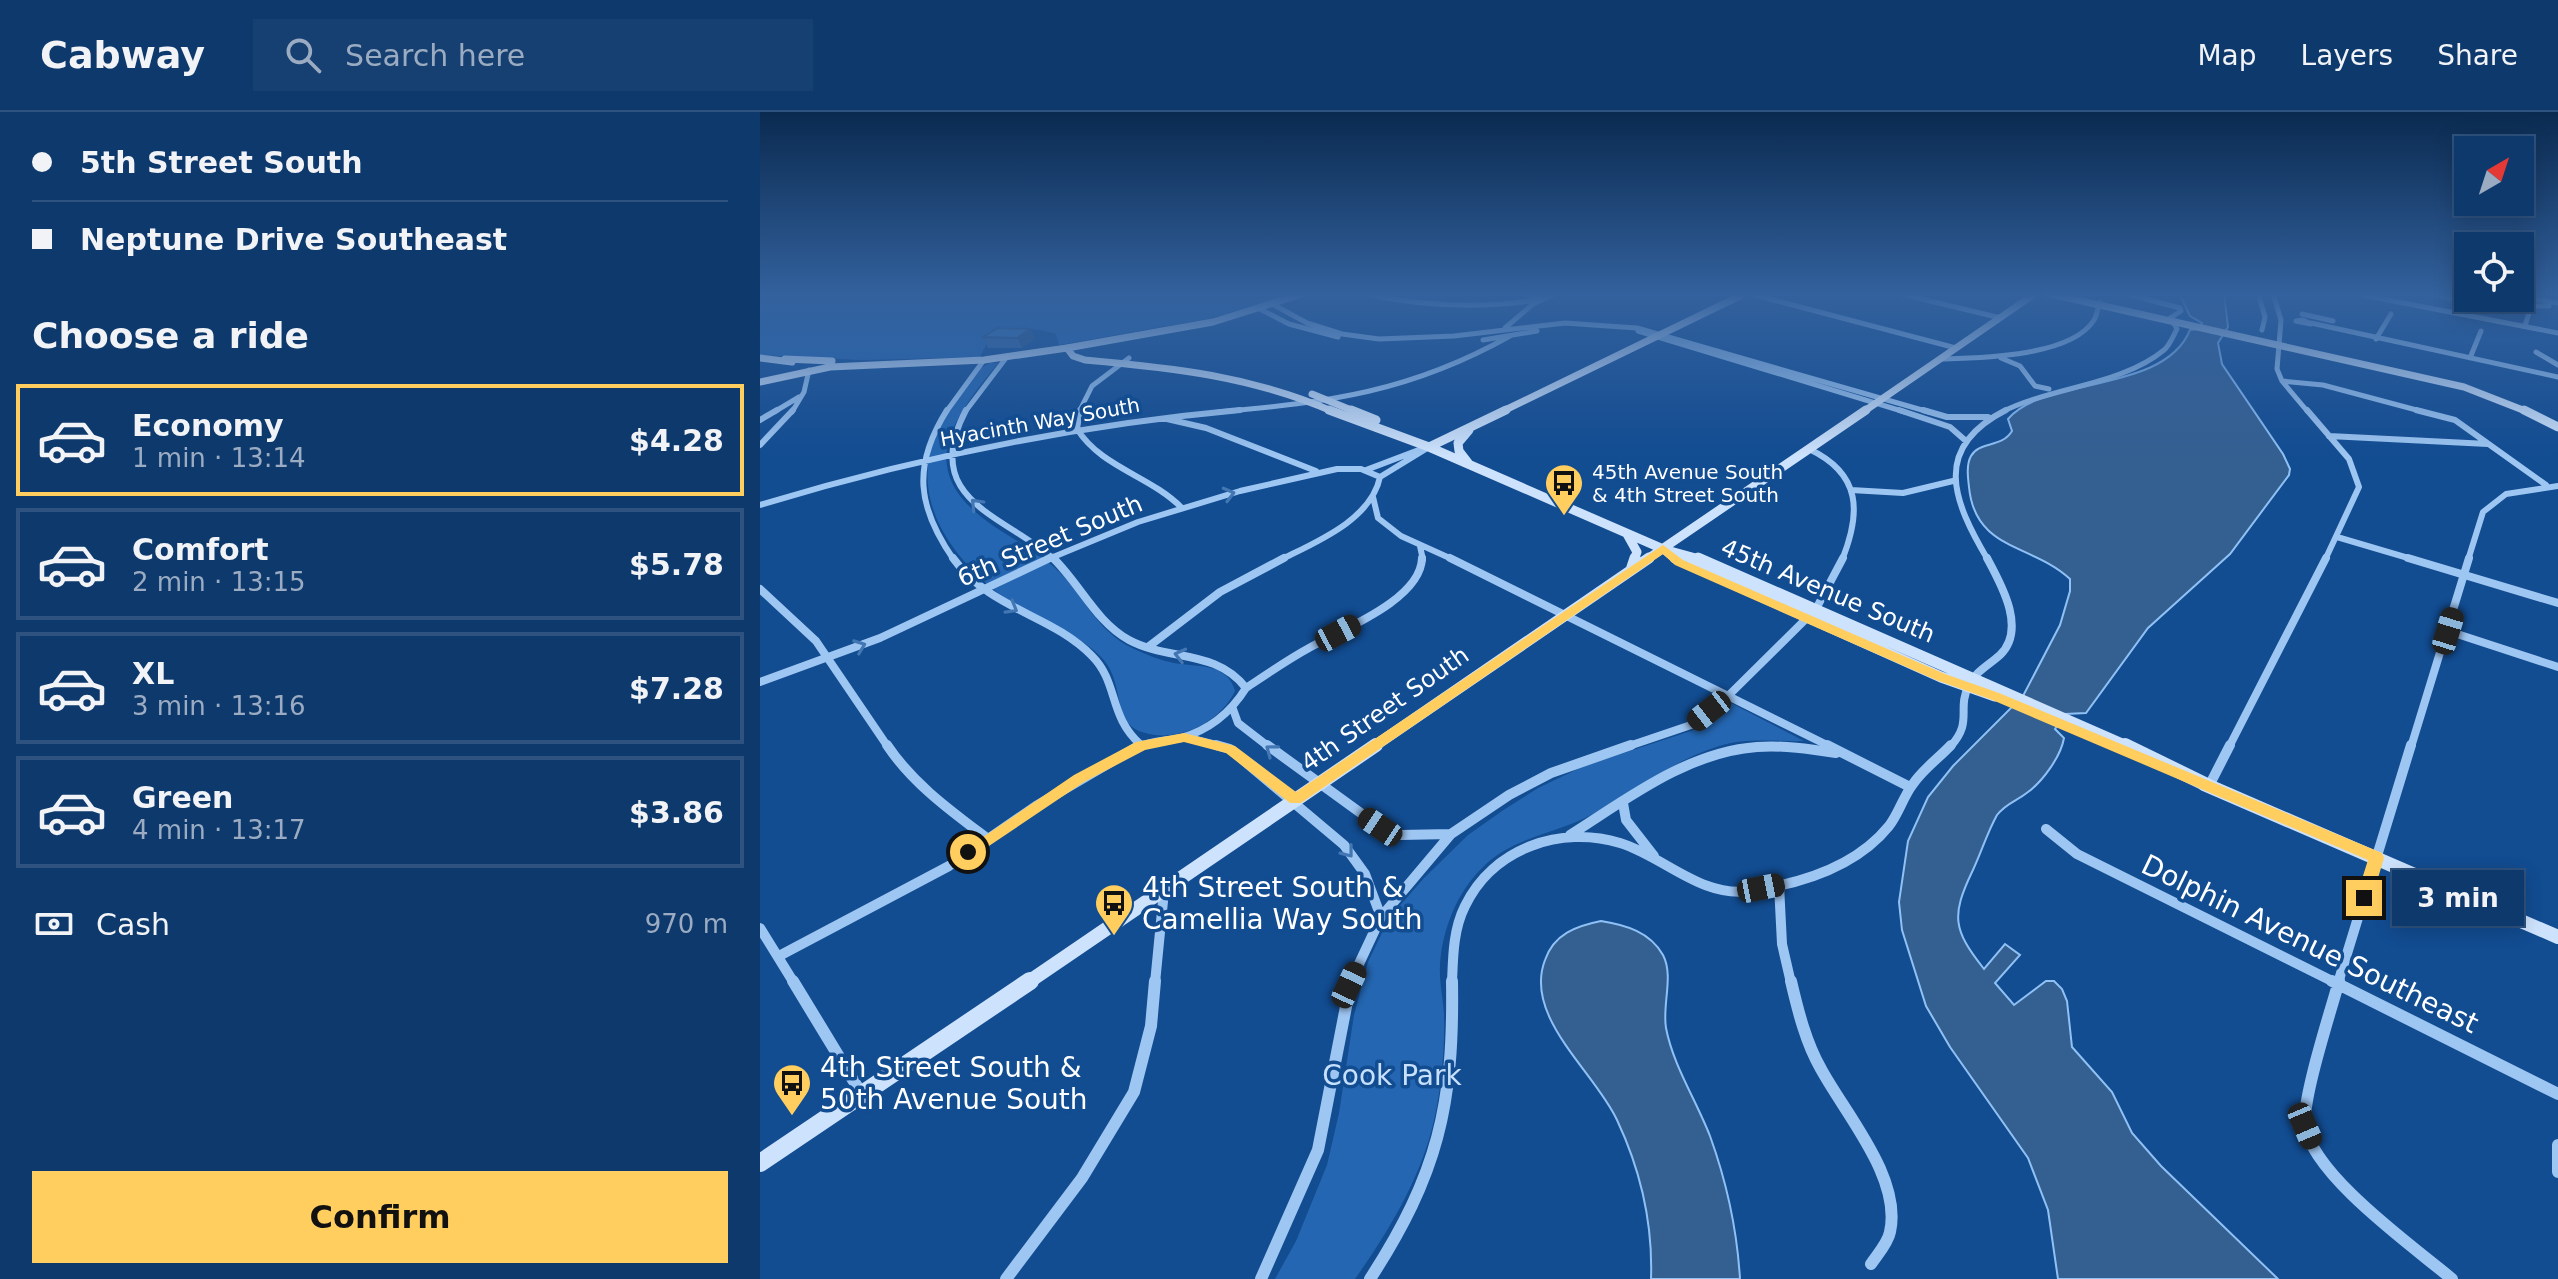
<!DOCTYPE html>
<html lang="en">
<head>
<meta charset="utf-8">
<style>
	:root { --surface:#0e396d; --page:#174072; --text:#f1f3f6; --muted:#9bacc2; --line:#2e5380; --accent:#ffce5f }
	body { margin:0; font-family:"DejaVu Sans",sans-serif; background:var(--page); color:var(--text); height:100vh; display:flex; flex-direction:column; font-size:30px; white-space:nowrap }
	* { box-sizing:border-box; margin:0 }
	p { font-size:26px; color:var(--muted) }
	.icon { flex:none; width:44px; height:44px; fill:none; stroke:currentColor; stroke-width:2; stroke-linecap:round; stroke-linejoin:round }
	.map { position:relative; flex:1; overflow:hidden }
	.side { display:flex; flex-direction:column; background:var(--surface); width:760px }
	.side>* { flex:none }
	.top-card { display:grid; align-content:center; height:176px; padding:0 32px; background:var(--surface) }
	.needle { width:52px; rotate:39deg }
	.fabs { position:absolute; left:1694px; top:24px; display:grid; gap:16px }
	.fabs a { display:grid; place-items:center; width:80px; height:80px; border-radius:0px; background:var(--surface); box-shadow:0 4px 20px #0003,0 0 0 2px var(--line); font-size:40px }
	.end { position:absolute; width:36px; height:36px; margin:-18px; border:10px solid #ffce5f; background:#111; box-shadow:0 0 0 4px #111 }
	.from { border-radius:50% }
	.bubble { position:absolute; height:56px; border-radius:0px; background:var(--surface); box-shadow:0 4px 20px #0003,0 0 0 2px var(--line); font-size:26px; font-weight:700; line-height:56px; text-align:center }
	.car { position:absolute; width:24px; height:48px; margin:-24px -12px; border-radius:10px; box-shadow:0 0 6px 2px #0007; background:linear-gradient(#222 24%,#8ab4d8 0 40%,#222 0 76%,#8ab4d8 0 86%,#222 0) }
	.top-card b { display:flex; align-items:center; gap:28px; height:76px; font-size:30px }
	.top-card b+b { border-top:2px solid var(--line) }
	.top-card i { width:20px; height:20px; background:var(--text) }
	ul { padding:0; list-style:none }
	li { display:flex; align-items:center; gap:24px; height:112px; margin:0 16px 12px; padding:0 16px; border:4px solid var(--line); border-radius:0px }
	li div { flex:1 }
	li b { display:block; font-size:30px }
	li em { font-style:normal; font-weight:700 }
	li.current { border-color:var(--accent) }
	li>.icon { width:72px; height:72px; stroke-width:1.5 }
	h2 { padding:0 32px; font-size:36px; line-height:96px }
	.pay { display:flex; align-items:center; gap:20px; height:88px; padding:0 32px; font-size:30px }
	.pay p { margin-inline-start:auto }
	.action { display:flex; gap:16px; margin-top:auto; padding:16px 32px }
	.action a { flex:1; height:92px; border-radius:0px; background:var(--accent); color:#111; font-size:32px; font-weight:700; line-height:92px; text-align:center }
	header { display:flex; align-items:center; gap:48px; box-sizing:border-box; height:112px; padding:0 40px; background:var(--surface); border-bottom:2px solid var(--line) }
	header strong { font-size:38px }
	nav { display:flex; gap:44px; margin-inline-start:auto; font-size:28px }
	.search { width:560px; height:72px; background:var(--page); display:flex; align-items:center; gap:20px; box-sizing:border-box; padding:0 28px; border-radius:0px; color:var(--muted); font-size:30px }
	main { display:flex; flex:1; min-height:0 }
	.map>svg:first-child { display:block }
</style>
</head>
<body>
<header>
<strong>Cabway</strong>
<div class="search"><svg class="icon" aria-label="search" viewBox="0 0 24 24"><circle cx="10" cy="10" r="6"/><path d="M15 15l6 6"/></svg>Search here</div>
<nav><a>Map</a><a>Layers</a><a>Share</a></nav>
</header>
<main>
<section class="side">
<div class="top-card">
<b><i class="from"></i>5th Street South</b>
<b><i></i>Neptune Drive Southeast</b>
</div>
<h2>Choose a ride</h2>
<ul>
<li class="current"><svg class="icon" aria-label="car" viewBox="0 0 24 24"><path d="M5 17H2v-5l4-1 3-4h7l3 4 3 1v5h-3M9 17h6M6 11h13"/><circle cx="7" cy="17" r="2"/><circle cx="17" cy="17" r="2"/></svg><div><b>Economy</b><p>1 min · 13:14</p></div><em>$4.28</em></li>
<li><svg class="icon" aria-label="car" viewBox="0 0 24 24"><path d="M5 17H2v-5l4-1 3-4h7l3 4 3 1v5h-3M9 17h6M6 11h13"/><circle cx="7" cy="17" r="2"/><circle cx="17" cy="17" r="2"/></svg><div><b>Comfort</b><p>2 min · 13:15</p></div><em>$5.78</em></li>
<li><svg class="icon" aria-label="car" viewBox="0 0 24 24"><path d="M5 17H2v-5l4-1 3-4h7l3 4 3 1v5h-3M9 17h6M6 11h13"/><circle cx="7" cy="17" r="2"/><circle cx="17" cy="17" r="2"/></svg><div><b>XL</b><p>3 min · 13:16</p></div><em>$7.28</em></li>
<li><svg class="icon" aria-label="car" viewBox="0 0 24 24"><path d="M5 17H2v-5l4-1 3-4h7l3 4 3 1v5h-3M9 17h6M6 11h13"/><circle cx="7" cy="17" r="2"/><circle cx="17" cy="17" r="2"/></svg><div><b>Green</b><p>4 min · 13:17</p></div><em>$3.86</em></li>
</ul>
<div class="pay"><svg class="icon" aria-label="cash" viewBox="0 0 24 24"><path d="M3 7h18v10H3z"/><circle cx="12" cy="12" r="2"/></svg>Cash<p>970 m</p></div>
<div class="action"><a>Confirm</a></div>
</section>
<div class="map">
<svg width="1798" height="1167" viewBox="0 0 1798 1167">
	<rect width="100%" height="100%" fill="#124c91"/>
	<path fill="#2466b1" d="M0,181H535L447,207L299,233L296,222C274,214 252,218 230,225L220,245L101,248L0,243Z
		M230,251H238C194,306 153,356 228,410C250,426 274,437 294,455C325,483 334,518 374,537C387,543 400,548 414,551C438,555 468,551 475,579C460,611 416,632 382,620C350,609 367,570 340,544C316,520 280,509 252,491C194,452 141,383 182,312C193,293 208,260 230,251Z
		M969,590L1044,629C1016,630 988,625 959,634C913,648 874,680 831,703C796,722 752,725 723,755C697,780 682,818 680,853C679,869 683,886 684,902C685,932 682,968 676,999C664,1061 631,1116 595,1167H515L536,1129L567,1053L579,1001L594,903L608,850L629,806L664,766L708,723L742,699L778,676L824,654L937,617Z"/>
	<path fill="#345f91" stroke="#90c1f5" stroke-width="2" d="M1419,181H1464L1468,215L1458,231L1462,252L1523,342L1530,357L1529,363L1470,442L1388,516L1326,601L1305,602L1295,617L1304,626C1301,644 1283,669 1268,680C1257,689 1246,691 1237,703C1227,721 1221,741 1212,760C1191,804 1193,818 1224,857L1245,832L1260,843L1235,871L1254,893L1286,869H1294L1302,877L1307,889L1312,935L1352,980L1372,1021L1401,1054L1518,1167H1298L1288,1098L1268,1046L1190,935L1166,894L1142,818L1139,790L1148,729L1168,685L1193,654L1263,584L1300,513L1310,479V467C1273,432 1215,439 1209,375C1208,366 1206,353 1211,344C1219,329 1242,336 1252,319L1248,307C1284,264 1404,282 1430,218L1438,217L1442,211L1430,204Z
		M841,809C866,813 890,820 903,843C914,864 902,893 906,916C913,953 936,988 950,1024C967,1071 977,1117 980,1167H891C893,1110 881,1059 857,1008C835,960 763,905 785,848C794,822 816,814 841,809Z"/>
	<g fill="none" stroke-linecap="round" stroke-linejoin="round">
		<path stroke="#9ec6f2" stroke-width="5" d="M600,181C661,194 720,198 781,187
			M762,181L781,186
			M987,181L1196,236
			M1137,181L1241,206
			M1498,181L1505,205L1502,218
			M1513,181L1521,208L1517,257L1522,269L1548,300
			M1592,181L1798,221
			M1663,181L1706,189L1769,186L1798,191
			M514,193L547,211L582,222L619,227L694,224L805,211L877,216L1169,300
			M500,197L529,212L578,225
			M1542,202L1573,209
			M1543,208L1551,212L1536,209Z
			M1551,211L1798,265
			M1765,214L1771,194H1789
			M745,216L773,192L796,181
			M878,219L1145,300
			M1616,227L1631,202
			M723,228L777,219
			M1776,240L1798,253
			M1241,246L1260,254L1275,274L1289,277
			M1710,246L1721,219
			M1180,247C1219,246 1311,245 1334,208C1337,203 1338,195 1340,190
			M1522,269L1563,273L1664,300
			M14,300L39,285
			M32,300L44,280L49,258
			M186,300L224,248
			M205,300L246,246
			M319,300L332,274L369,246
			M458,300C570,290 650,280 750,224
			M1242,300C1291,275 1362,273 1404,238C1410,233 1413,224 1417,217L1410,206L1421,199L1420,196L1363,181"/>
		<path stroke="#9ec6f2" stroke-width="6" d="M187,298C152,354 157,395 194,448
			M206,298C158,389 247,404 295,448
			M320,298L317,317C342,356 389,363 422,396
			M1139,298L1190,315L1206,329
			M1163,298L1187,305H1228
			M1547,298L1589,347L1599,375L1565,448
			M1656,298L1695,308L1786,373
			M407,307L446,316L556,359
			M0,308L17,298
			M1569,324L1728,332
			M0,333L33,298
			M1049,337C1102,362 1101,401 1082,448
			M606,358L664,336
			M1091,378L1143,381L1193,369
			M613,385L618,406L641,424L694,448
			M0,393C158,345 316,313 480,298
			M1577,425L1655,448
			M660,434L663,448
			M286,448L378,410L480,379L577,357H601L620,365L669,335
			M520,448C556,430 611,408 620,365
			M1228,448C1193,389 1171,336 1246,298
			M1708,448L1723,400L1746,382L1798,374"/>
		<path stroke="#9ec6f2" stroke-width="8" d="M193,446C230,498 291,502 332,544C359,571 348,604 381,633
			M293,446C320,472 336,510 369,528C408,549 456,537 486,576
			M690,446L1071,635
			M1648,446L1798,491
			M0,477L56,529L128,635
			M1688,519L1798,555
			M388,535L460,480L524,446
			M0,570L120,526L290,446
			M486,576C507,562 527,548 549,536C581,518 661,488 662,446
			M473,597L478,611L509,635
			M424,625L464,635
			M377,635C390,629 406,629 421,626C449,618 471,600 486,576
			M866,635L931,613L967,585L1056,497L1083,446
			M992,635H1037
			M1190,635C1214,609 1196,598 1209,573C1215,560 1229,553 1240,543C1267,517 1241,472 1227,446
			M1469,635L1566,446
			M1651,635L1709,446"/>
		<path stroke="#9ec6f2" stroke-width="10" d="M127,633C153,672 191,699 228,727
			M456,633L470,637L584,733L605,762L621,805
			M507,633L620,715L641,723L690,722
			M1067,633L1150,675
			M1449,674L1470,633
			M863,691L866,708L894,744
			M1286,717L1317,742L1576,871
			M810,723C867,687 927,640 997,635C1023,633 1050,637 1076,641
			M1019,773L1022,832L1031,871
			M0,816L34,871
			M19,844L189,754L276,694L380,633
			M395,871L404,779
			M590,871L621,805L691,722L749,683L791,661L871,633
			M692,871C693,845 693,818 705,794C733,736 801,713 860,731C903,744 941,786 989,779C1040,772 1095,756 1129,714C1139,701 1143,685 1153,672C1163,657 1179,646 1191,633
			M1578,871L1651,633"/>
		<path stroke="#9ec6f2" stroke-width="12" d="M33,869L101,981
			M1031,869C1038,899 1046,931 1061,957C1086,1003 1142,1066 1130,1120C1128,1131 1117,1143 1111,1152
			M1572,869L1798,982
			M1579,869C1571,898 1542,987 1545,1013C1552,1063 1654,1135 1692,1167
			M1798,1033V1060
			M246,1167L322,1066L374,980L391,914L395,869
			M501,1167L558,1038L591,869
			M610,1167C678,1062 694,993 692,869"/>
		<path stroke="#cde2fc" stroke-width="7" d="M1286,181L1704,275L1768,300
			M307,236L313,244L325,248C414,256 491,264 574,300
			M0,246L32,250
			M25,247L72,249
			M0,270L70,255L224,248L307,236L453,210L545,181
			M552,282L596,300
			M741,300L986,181
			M1103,300L1276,181"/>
		<path stroke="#cde2fc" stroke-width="9" d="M569,298L669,335L903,437L943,448
			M591,298L616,308
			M1764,298L1798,315
			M709,318L698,331L699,339L709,352
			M669,335L746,298
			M867,422L877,440L874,448
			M906,439L917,448
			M886,448L1106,298"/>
		<path stroke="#cde2fc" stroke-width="11" d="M915,446L1181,565L1235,584
			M938,446L1369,635
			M871,458L875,446
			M613,635L889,446"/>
		<path stroke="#cde2fc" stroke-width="14" d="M1365,633L1449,674
			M1444,672L1798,825
			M267,871L616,633"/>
		<path stroke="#cde2fc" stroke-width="18" d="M0,1051L270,869"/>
	</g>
	<path fill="#3365a0" d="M270,217L275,227L262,236H228L223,225Z"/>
	<path fill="#295382" d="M270,217L275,227L262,236L257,226Z"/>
	<path fill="#3b76ba" stroke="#295382" stroke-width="2" d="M238,216L270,217L257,226L223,225Z"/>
	<defs><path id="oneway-chevron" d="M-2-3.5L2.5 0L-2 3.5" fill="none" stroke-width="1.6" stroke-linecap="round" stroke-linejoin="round" transform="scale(2)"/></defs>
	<g stroke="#4377b3">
		<use href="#oneway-chevron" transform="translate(469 382) rotate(-15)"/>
		<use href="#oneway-chevron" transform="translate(216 392) rotate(-134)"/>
		<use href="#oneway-chevron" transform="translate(252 496) rotate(30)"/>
		<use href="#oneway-chevron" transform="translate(100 534) rotate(-21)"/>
		<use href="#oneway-chevron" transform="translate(420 543) rotate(-166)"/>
		<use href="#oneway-chevron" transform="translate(511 638) rotate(-143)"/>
		<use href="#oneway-chevron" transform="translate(588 740) rotate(52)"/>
	</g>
	<linearGradient id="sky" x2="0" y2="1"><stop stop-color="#0a2a50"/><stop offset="0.53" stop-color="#33619d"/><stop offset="1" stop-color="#33619d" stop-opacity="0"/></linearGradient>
	<rect width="1798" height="344" fill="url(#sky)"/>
	<path fill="#ffce5f" d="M903,433L923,448L1185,562L1239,581L1622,741L1624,746L1612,786L1604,793L1596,786L1608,748L1230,587L1176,568L915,453L903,442L541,691H530L466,641L424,630L385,638L324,670L214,744L208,746L201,740L314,663L376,630L424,621L475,634L536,680Z"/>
	<defs>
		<g id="bus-pin" transform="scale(2)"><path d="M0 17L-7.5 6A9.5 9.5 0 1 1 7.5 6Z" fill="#ffce5f" stroke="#124c91"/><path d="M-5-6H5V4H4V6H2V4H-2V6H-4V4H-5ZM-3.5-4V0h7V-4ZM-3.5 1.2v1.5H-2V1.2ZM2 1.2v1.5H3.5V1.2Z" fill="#111"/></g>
	</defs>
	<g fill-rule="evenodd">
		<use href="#bus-pin" x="804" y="371"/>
		<use href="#bus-pin" x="354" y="791"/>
		<use href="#bus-pin" x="32" y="971"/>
	</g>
	<g text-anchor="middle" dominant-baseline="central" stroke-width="7" stroke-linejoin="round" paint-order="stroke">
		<g font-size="20" fill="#fff" stroke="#124c91">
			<text transform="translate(280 310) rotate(-10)">Hyacinth Way South</text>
		</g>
		<g font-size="20" fill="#fff" stroke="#124c91" text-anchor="start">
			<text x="832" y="360">45th Avenue South<tspan x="832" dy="23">&amp; 4th Street South</tspan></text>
		</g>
		<g font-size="24" fill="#fff" stroke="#124c91">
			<text transform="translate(290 429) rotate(-23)">6th Street South</text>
			<text transform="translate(1068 479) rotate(23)">45th Avenue South</text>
			<text transform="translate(625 597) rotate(-35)">4th Street South</text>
		</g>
		<g font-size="28" fill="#fff" stroke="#124c91" text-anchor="start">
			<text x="382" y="775">4th Street South &amp;<tspan x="382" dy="32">Camellia Way South</tspan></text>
			<text x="60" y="955">4th Street South &amp;<tspan x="60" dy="32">50th Avenue South</tspan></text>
		</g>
		<g font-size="28" fill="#fff" stroke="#124c91">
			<text transform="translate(1550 832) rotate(26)">Dolphin Avenue Southeast</text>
		</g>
		<g font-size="28" fill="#c6e0fd" stroke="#124c91">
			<text x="632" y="963">Cook Park</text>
		</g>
	</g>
</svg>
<div class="fabs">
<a><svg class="needle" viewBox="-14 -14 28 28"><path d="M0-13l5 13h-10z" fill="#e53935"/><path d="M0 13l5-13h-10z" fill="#9bacc2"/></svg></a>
<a><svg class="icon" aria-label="locate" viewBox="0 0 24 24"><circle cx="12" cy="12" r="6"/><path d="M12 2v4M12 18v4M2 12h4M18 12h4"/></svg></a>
</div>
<i class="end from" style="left:208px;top:740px"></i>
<i class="end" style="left:1604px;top:786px"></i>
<div class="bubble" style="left:1632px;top:758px;width:132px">3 min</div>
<i class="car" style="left:1688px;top:519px;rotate:17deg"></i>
<i class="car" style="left:578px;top:521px;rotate:62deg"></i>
<i class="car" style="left:949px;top:599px;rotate:232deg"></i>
<i class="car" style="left:620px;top:715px;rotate:304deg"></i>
<i class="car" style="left:1001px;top:776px;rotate:79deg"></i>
<i class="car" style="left:589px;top:873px;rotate:25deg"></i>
<i class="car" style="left:1545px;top:1014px;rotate:157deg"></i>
</div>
</main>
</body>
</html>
